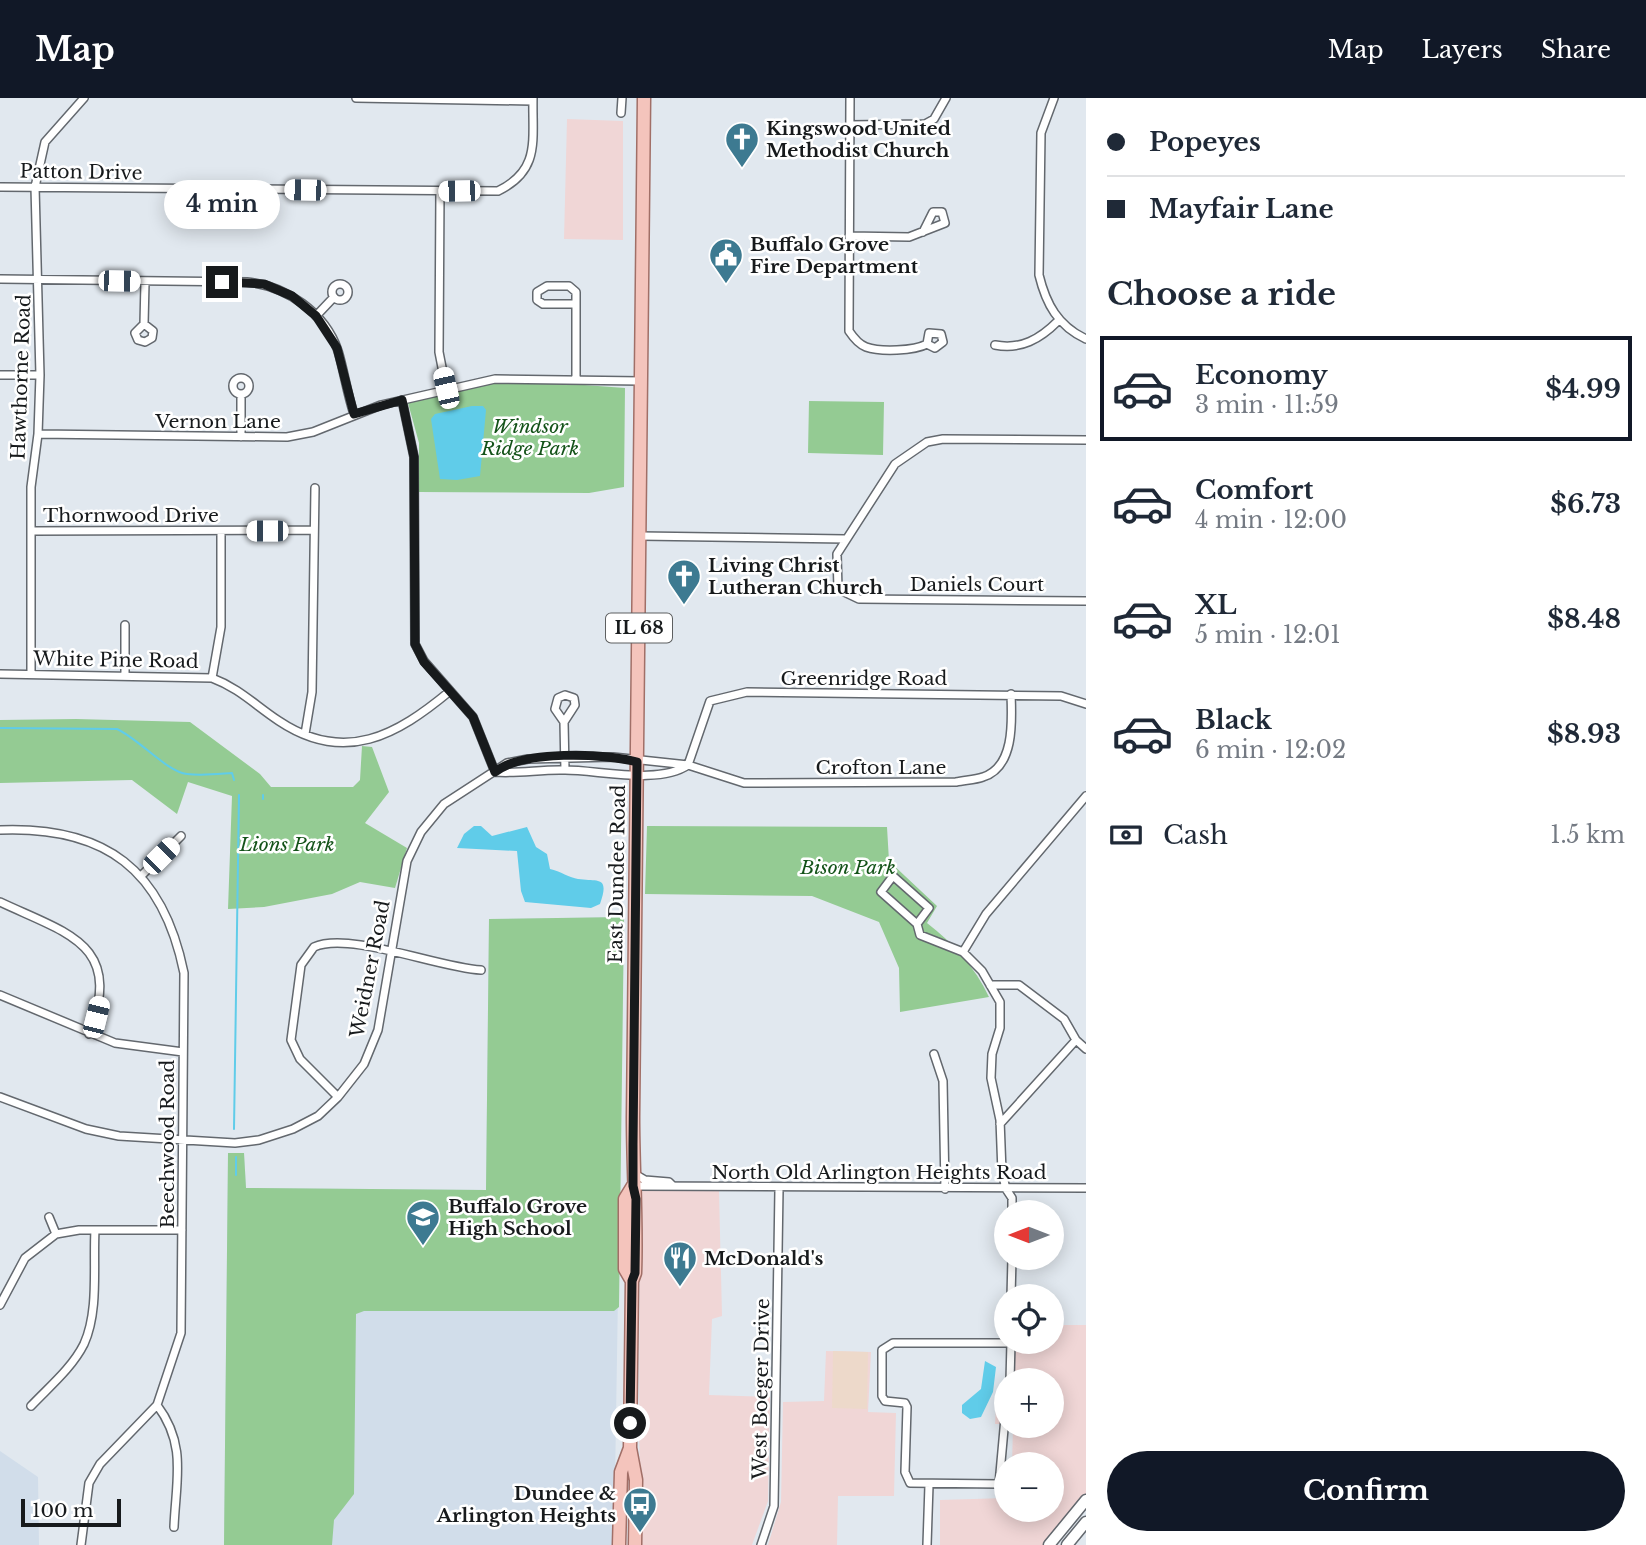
<!DOCTYPE html>
<html lang="en">
<head>
<meta charset="utf-8">
<style>
	:root { --surface:#fff; --page:#f2f2f3; --text:#1f2937; --muted:#747a83; --line:#e0e1e3; --accent:#111827 }
	body { margin:0; font-family:"Libre Baskerville",serif; background:var(--page); color:var(--text); height:100vh; display:flex; flex-direction:column; font-size:26px; white-space:nowrap }
	* { box-sizing:border-box; margin:0 }
	p { font-size:23px; color:var(--muted) }
	.icon { flex:none; width:38px; height:38px; fill:none; stroke:currentColor; stroke-width:2; stroke-linecap:round; stroke-linejoin:round }
	.map { position:relative; flex:1; overflow:hidden }
	.panel { display:flex; flex-direction:column; background:var(--surface); width:560px }
	.panel>* { flex:none }
	.top-card { display:grid; align-content:center; height:154px; padding:0 21px; background:var(--surface) }
	.needle { width:46px; rotate:270deg }
	.controls { position:absolute; left:994px; top:1102px; display:grid; gap:14px }
	.controls a { display:grid; place-items:center; width:70px; height:70px; border-radius:50%; background:var(--surface); box-shadow:0 4px 18px #0003; font-size:35px }
	.scale { position:absolute; left:21px; bottom:18px; width:100px; box-sizing:border-box; padding-left:7px; border:4px solid #171a1c; border-top:0; font-size:19px; line-height:24px; white-space:nowrap; color:#171a1c; -webkit-text-stroke:5px #fff; paint-order:stroke }
	.end { position:absolute; width:32px; height:32px; margin:-16px; border:9px solid #171a1c; background:#fff; box-shadow:0 0 0 4px #fff }
	.from { border-radius:50% }
	.bubble { position:absolute; height:49px; border-radius:24px; background:var(--surface); box-shadow:0 4px 18px #0003; font-size:23px; font-weight:700; line-height:49px; text-align:center }
	.car { position:absolute; width:21px; height:42px; margin:-21px -10px; border-radius:9px; box-shadow:0 0 5px 2px #0007; background:linear-gradient(#fff 24%,#345 0 40%,#fff 0 76%,#345 0 86%,#fff 0) }
	.top-card b { display:flex; align-items:center; gap:24px; height:66px; font-size:26px }
	.top-card b+b { border-top:2px solid var(--line) }
	.top-card i { width:18px; height:18px; background:var(--text) }
	ul { padding:0; list-style:none }
	li { display:flex; align-items:center; gap:21px; height:105px; margin:0 14px 10px; padding:0 7px; border:4px solid transparent; border-radius:0px }
	li div { flex:1 }
	li b { display:block; font-size:26px }
	li em { font-style:normal; font-weight:700 }
	li.on { border-color:var(--accent) }
	li>.icon { width:63px; height:63px; stroke-width:1.5 }
	h2 { padding:0 21px; font-size:32px; line-height:84px }
	.pay { display:flex; align-items:center; gap:18px; height:77px; padding:0 21px; font-size:26px }
	.pay p { margin-inline-start:auto }
	.button { display:flex; gap:14px; margin-top:auto; padding:14px 21px }
	.button a { flex:1; height:80px; border-radius:42px; background:var(--accent); color:#fff; font-size:28px; font-weight:700; line-height:80px; text-align:center }
	header { display:flex; align-items:center; gap:42px; box-sizing:border-box; height:98px; padding:0 35px; background:var(--accent); color:#fff }
	header strong { font-size:33px }
	nav { display:flex; gap:38px; margin-inline-start:auto; font-size:24px }
	main { display:flex; flex:1; min-height:0 }
	.map>svg:first-child { display:block }
</style>
</head>
<body>
<header>
<strong>Map</strong>
<nav><a>Map</a><a>Layers</a><a>Share</a></nav>
</header>
<main>
<div class="map">
<svg width="1086" height="1447" viewBox="0 0 1086 1447">
	<rect width="100%" height="100%" fill="#e1e8ef"/>
	<path fill="#f0d6d6" d="M567,21L623,23V142L564,141Z
		M640,1093H719L722,1218L712,1221L709,1297L770,1299L768,1403L752,1447H642L639,1336Z
		M1052,1227H1086V1397L1044,1447H940V1402L1006,1400V1412H1052V1367H1012L1013,1328H1052V1283H1006V1326H995L996,1310L1006,1297L1007,1244H1052Z
		M826,1253L871,1254L868,1314L896,1315L894,1398H838L837,1447H768L781,1404L783,1304L824,1303Z"/>
	<path fill="#edd9ca" d="M833,1253L868,1254L867,1311L832,1310Z"/>
	<path fill="#d1ddea" d="M624,819L614,1447H224L228,1055H244L246,1090L486,1092L489,821Z
		M0,1353L38,1379L39,1447H0Z"/>
	<path fill="#94cb93" d="M494,285H557L625,290L624,389L589,395L419,394V345L408,305Z
		M809,303L884,304L883,357L808,355Z
		M76,621L190,624L260,676L271,689H353L360,682L362,648L372,649L389,694L365,725L407,750L395,790L360,784L332,796L264,809L228,811L232,698L188,684L177,716L132,682L0,685V622Z
		M647,728L887,729L889,763L937,808L927,825C953,845 975,869 989,899L900,914L899,870L879,824L812,798L645,796Z
		M624,819L619,1209L614,1213H364L356,1216L354,1396L334,1422L332,1447H224L228,1055H244L246,1090L486,1092L489,821Z"/>
	<path fill="#60cce9" d="M472,308H483L486,312L480,378L457,382L440,381L431,321L435,316Z
		M474,728H481L492,738L527,729L536,749L547,756L550,771C560,773 570,780 578,781C598,784 610,777 600,806L591,810L525,804L521,793L517,753L457,750L464,736Z
		M985,1263L996,1269L993,1294L981,1319L970,1321L962,1315V1307L981,1291Z"/>
	<g fill="none" stroke-linecap="round" stroke-linejoin="round">
		<path stroke="#60cce9" stroke-width="2" d="M0,630L117,631C139,641 167,674 187,676C202,678 218,676 232,675L234,682
			M263,697V701
			M234,1031L239,697
			M236,1059V1077"/>
		<g stroke="#63686e" stroke-width="10">
			<path id="street" d="M356,0L532,3
				M850,0L849,233C853,239 858,246 866,249C880,254 914,253 927,246L935,250L943,244L941,236L929,235L927,246
				M1054,0L1041,35L1039,177C1046,206 1058,228 1086,241
				M621,15L622,0
				M850,27L925,26L934,21L946,0
				M0,89L498,93C541,72 532,42 533,0
				M440,93L439,254L446,290
				M849,138L909,139L945,125L942,114H933L923,134
				M0,181L247,184C286,188 325,214 338,253C344,273 347,295 354,316
				M332 194a8 8 0 1 1 16 0a8 8 0 1 1-16 0Z
				M569,188L576,194V206H543L537,202V194L547,188Z
				M316,218L334,199
				M144,226L153,233L152,240L145,244L138,242L135,235L144,226L145,184
				M995,247C1021,252 1040,241 1058,223
				M0,277H40
				M233 288a8 8 0 1 1 16 0a8 8 0 1 1-16 0Z
				M576,281V206
				M241,296V339
				M402,302L414,359L415,546L424,563L473,619L495,674
				M38,336L287,339L313,334L381,307L495,281L641,283
				M1086,342L943,341L927,344L895,366L837,456L838,491L859,501L1086,503
				M32,433L314,432
				M640,438L845,441
				M125,527V576
				M0,576L212,580C239,590 256,608 279,623C345,667 397,637 450,593
				M31,576V389L38,336L40,277L35,89L45,44L84,0
				M212,580L221,529V433
				M1011,596C1012,622 1015,669 983,679C975,682 965,682 956,684L744,685L688,667L710,603L747,594L1061,598L1086,606
				M564,624L575,607L574,600L565,597L558,600L555,611L564,624L565,672
				M305,636L312,594L315,390
				M0,732C106,728 163,772 184,875L181,1235L157,1307L100,1366L89,1385L81,1447
				M142,777L181,738
				M0,804C68,836 124,846 89,936
				M917,826L929,810L893,778L881,794L917,826L920,837L963,854L982,873L1000,904V930L992,956L991,980L1000,1022L1002,1074L1006,1091L1012,1100V1115
				M963,854L986,816L1086,698
				M990,887H1019L1064,921L1076,942L1086,951
				M0,897L115,945L183,954
				M934,956L943,983L945,1091
				M0,999L86,1031L119,1038L235,1045L259,1042L293,1031L318,1018L338,999L364,966L378,932L407,763L421,734L444,706L507,665L528,661L613,659L688,667C659,687 599,672 565,672C542,671 518,676 495,674
				M338,999L300,961L291,942L301,867L314,849C349,833 439,870 481,872
				M1000,1026L1076,942
				M633,1075L645,1082L669,1084L673,1088
				M634,1088L1086,1090
				M49,1119L56,1136
				M1011,1199L1012,1160
				M0,1207L25,1160L56,1136L79,1132H182
				M1010,1283L1011,1244
				M157,1307C187,1347 176,1381 174,1429
				M31,1308C49,1289 72,1270 84,1246C99,1213 93,1168 95,1132
				M1006,1309L999,1386L910,1385L905,1374L907,1309L905,1305L885,1303L882,1298V1252L893,1245H1011
				M761,1447L774,1408L779,1091
				M927,1447L929,1387"/>
		</g>
		<g stroke="#63686e" stroke-width="13">
			<path id="secondary" d="M1049,1447L1086,1402
				M1067,1447L1086,1424"/>
		</g>
		<g stroke="#a16f67" stroke-width="15">
			<path id="primary" d="M632,1183L625,1171V1101L633,1088
				M619,1447L621,1374L630,1350
				M635,1447L636,1382L630,1350L632,1183L635,1175C637,1122 633,1072 633,1019L644,0"/>
		</g>
		<use href="#street" stroke="#fff" stroke-width="7"/>
		<use href="#secondary" stroke="#fff" stroke-width="10"/>
		<use href="#primary" stroke="#f4c4bc" stroke-width="12"/>
	</g>
	<g fill="none" stroke-linecap="round" stroke-linejoin="round">
		<path stroke="#171a1c" stroke-width="9" d="M222,184L264,186L292,198L316,218L337,250L354,316L402,302L414,359L415,546L424,564L473,619L495,674C523,652 603,655 637,664L633,1047V1088L636,1101L635,1175L632,1183L630,1325"/>
	</g>
	<defs>
		<g id="church-pin" transform="scale(1.75)"><path d="M0 17L-7.5 6A9.5 9.5 0 1 1 7.5 6Z" fill="#3d7a91" stroke="#fff"/><path d="M-1.2-6h2.4v3.5h3.3v2.4h-3.3V6h-2.4V-.1h-3.3v-2.4h3.3Z" fill="#fff"/></g>
		<g id="civic-pin" transform="scale(1.75)"><path d="M0 17L-7.5 6A9.5 9.5 0 1 1 7.5 6Z" fill="#3d7a91" stroke="#fff"/><path d="M-.6-6.5H3V-4.5H.6V-3L4-1V1h2V6H-6V1h2V-1L-.6-3ZM-1.2 2.5V6h2.4V2.5Z" fill="#fff"/></g>
		<g id="school-pin" transform="scale(1.75)"><path d="M0 17L-7.5 6A9.5 9.5 0 1 1 7.5 6Z" fill="#3d7a91" stroke="#fff"/><path d="M0-5L7-2L0 1L-7-2ZM-4 1L0 2.5L4 1V4Q0 6-4 4Z" fill="#fff"/></g>
		<g id="restaurant-pin" transform="scale(1.75)"><path d="M0 17L-7.5 6A9.5 9.5 0 1 1 7.5 6Z" fill="#3d7a91" stroke="#fff"/><path d="M-5-6h1v4h1v-4h1v4h1v-4h1v5L-1.5 .5V6h-2V.5L-5-1ZM5-6V6H3V1.5H1.5Q1.5-4 5-6Z" fill="#fff"/></g>
		<g id="bus-pin" transform="scale(1.75)"><path d="M0 17L-7.5 6A9.5 9.5 0 1 1 7.5 6Z" fill="#3d7a91" stroke="#fff"/><path d="M-5-6H5V4H4V6H2V4H-2V6H-4V4H-5ZM-3.5-4V0h7V-4ZM-3.5 1.2v1.5H-2V1.2ZM2 1.2v1.5H3.5V1.2Z" fill="#fff"/></g>
	</defs>
	<g fill-rule="evenodd">
		<use href="#church-pin" x="742" y="41"/>
		<use href="#civic-pin" x="726" y="157"/>
		<use href="#church-pin" x="684" y="478"/>
		<use href="#school-pin" x="423" y="1119"/>
		<use href="#restaurant-pin" x="680" y="1160"/>
		<use href="#bus-pin" x="640" y="1406"/>
	</g>
	<g text-anchor="middle" dominant-baseline="central" stroke-width="5" stroke-linejoin="round" paint-order="stroke">
		<rect fill="#fff" stroke="#5d5f60" stroke-width="2" x="606" y="515.5" width="66" height="29" rx="5"/>
		<g font-size="18" font-weight="bold" fill="#171a1c">
			<text x="639" y="530">IL 68</text>
		</g>
		<g font-size="19" font-weight="bold" fill="#171a1c" stroke="#fff" text-anchor="start">
			<text x="766" y="30">Kingswood United<tspan x="766" dy="22">Methodist Church</tspan></text>
			<text x="750" y="146">Buffalo Grove<tspan x="750" dy="22">Fire Department</tspan></text>
			<text x="708" y="467">Living Christ<tspan x="708" dy="22">Lutheran Church</tspan></text>
			<text x="448" y="1108">Buffalo Grove<tspan x="448" dy="22">High School</tspan></text>
			<text x="704" y="1160">McDonald's</text>
			<text x="616" y="1395" text-anchor="end">Dundee &amp;<tspan x="616" dy="22">Arlington Heights</tspan></text>
		</g>
		<g font-size="19" fill="#171a1c" stroke="#fff">
			<text transform="translate(81 74) rotate(1)">Patton Drive</text>
			<text transform="translate(21 279) rotate(-88)">Hawthorne Road</text>
			<text x="218" y="323">Vernon Lane</text>
			<text x="131" y="417">Thornwood Drive</text>
			<text x="977" y="486">Daniels Court</text>
			<text transform="translate(116 562) rotate(1)">White Pine Road</text>
			<text x="864" y="580">Greenridge Road</text>
			<text x="881" y="669">Crofton Lane</text>
			<text transform="translate(617 776) rotate(-89)">East Dundee Road</text>
			<text transform="translate(370 871) rotate(-79)">Weidner Road</text>
			<text transform="translate(167 1046) rotate(-90)">Beechwood Road</text>
			<text x="879" y="1074">North Old Arlington Heights Road</text>
			<text transform="translate(761 1291) rotate(-89)">West Boeger Drive</text>
		</g>
		<g font-size="19" font-style="italic" fill="#145319" stroke="#fff">
			<text x="530" y="328">Windsor<tspan x="530" dy="22">Ridge Park</tspan></text>
			<text x="287" y="746">Lions Park</text>
			<text x="848" y="769">Bison Park</text>
		</g>
	</g>
</svg>
<div class="controls">
<a><svg class="needle" viewBox="-14 -14 28 28"><path d="M0-13l5 13h-10z" fill="#e53935"/><path d="M0 13l5-13h-10z" fill="#747a83"/></svg></a>
<a><svg class="icon" aria-label="locate" viewBox="0 0 24 24"><circle cx="12" cy="12" r="6"/><path d="M12 2v4M12 18v4M2 12h4M18 12h4"/></svg></a>
<a>+</a>
<a>−</a>
</div>
<div class="scale">100 m</div>
<i class="end from" style="left:630px;top:1325px"></i>
<i class="end" style="left:222px;top:184px"></i>
<div class="bubble" style="left:164px;top:82px;width:116px">4 min</div>
<i class="car" style="left:305px;top:92px;rotate:271deg"></i>
<i class="car" style="left:459px;top:93px;rotate:269deg"></i>
<i class="car" style="left:119px;top:183px;rotate:91deg"></i>
<i class="car" style="left:446px;top:290px;rotate:347deg"></i>
<i class="car" style="left:267px;top:433px;rotate:270deg"></i>
<i class="car" style="left:161px;top:758px;rotate:45deg"></i>
<i class="car" style="left:96px;top:919px;rotate:14deg"></i>
</div>
<section class="panel">
<div class="top-card">
<b><i class="from"></i>Popeyes</b>
<b><i></i>Mayfair Lane</b>
</div>
<h2>Choose a ride</h2>
<ul>
<li class="on"><svg class="icon" aria-label="car" viewBox="0 0 24 24"><path d="M5 17H2v-5l4-1 3-4h7l3 4 3 1v5h-3M9 17h6M6 11h13"/><circle cx="7" cy="17" r="2"/><circle cx="17" cy="17" r="2"/></svg><div><b>Economy</b><p>3 min · 11:59</p></div><em>$4.99</em></li>
<li><svg class="icon" aria-label="car" viewBox="0 0 24 24"><path d="M5 17H2v-5l4-1 3-4h7l3 4 3 1v5h-3M9 17h6M6 11h13"/><circle cx="7" cy="17" r="2"/><circle cx="17" cy="17" r="2"/></svg><div><b>Comfort</b><p>4 min · 12:00</p></div><em>$6.73</em></li>
<li><svg class="icon" aria-label="car" viewBox="0 0 24 24"><path d="M5 17H2v-5l4-1 3-4h7l3 4 3 1v5h-3M9 17h6M6 11h13"/><circle cx="7" cy="17" r="2"/><circle cx="17" cy="17" r="2"/></svg><div><b>XL</b><p>5 min · 12:01</p></div><em>$8.48</em></li>
<li><svg class="icon" aria-label="car" viewBox="0 0 24 24"><path d="M5 17H2v-5l4-1 3-4h7l3 4 3 1v5h-3M9 17h6M6 11h13"/><circle cx="7" cy="17" r="2"/><circle cx="17" cy="17" r="2"/></svg><div><b>Black</b><p>6 min · 12:02</p></div><em>$8.93</em></li>
</ul>
<div class="pay"><svg class="icon" aria-label="cash" viewBox="0 0 24 24"><path d="M3 7h18v10H3z"/><circle cx="12" cy="12" r="2"/></svg>Cash<p>1.5 km</p></div>
<div class="button"><a>Confirm</a></div>
</section>
</main>
</body>
</html>
